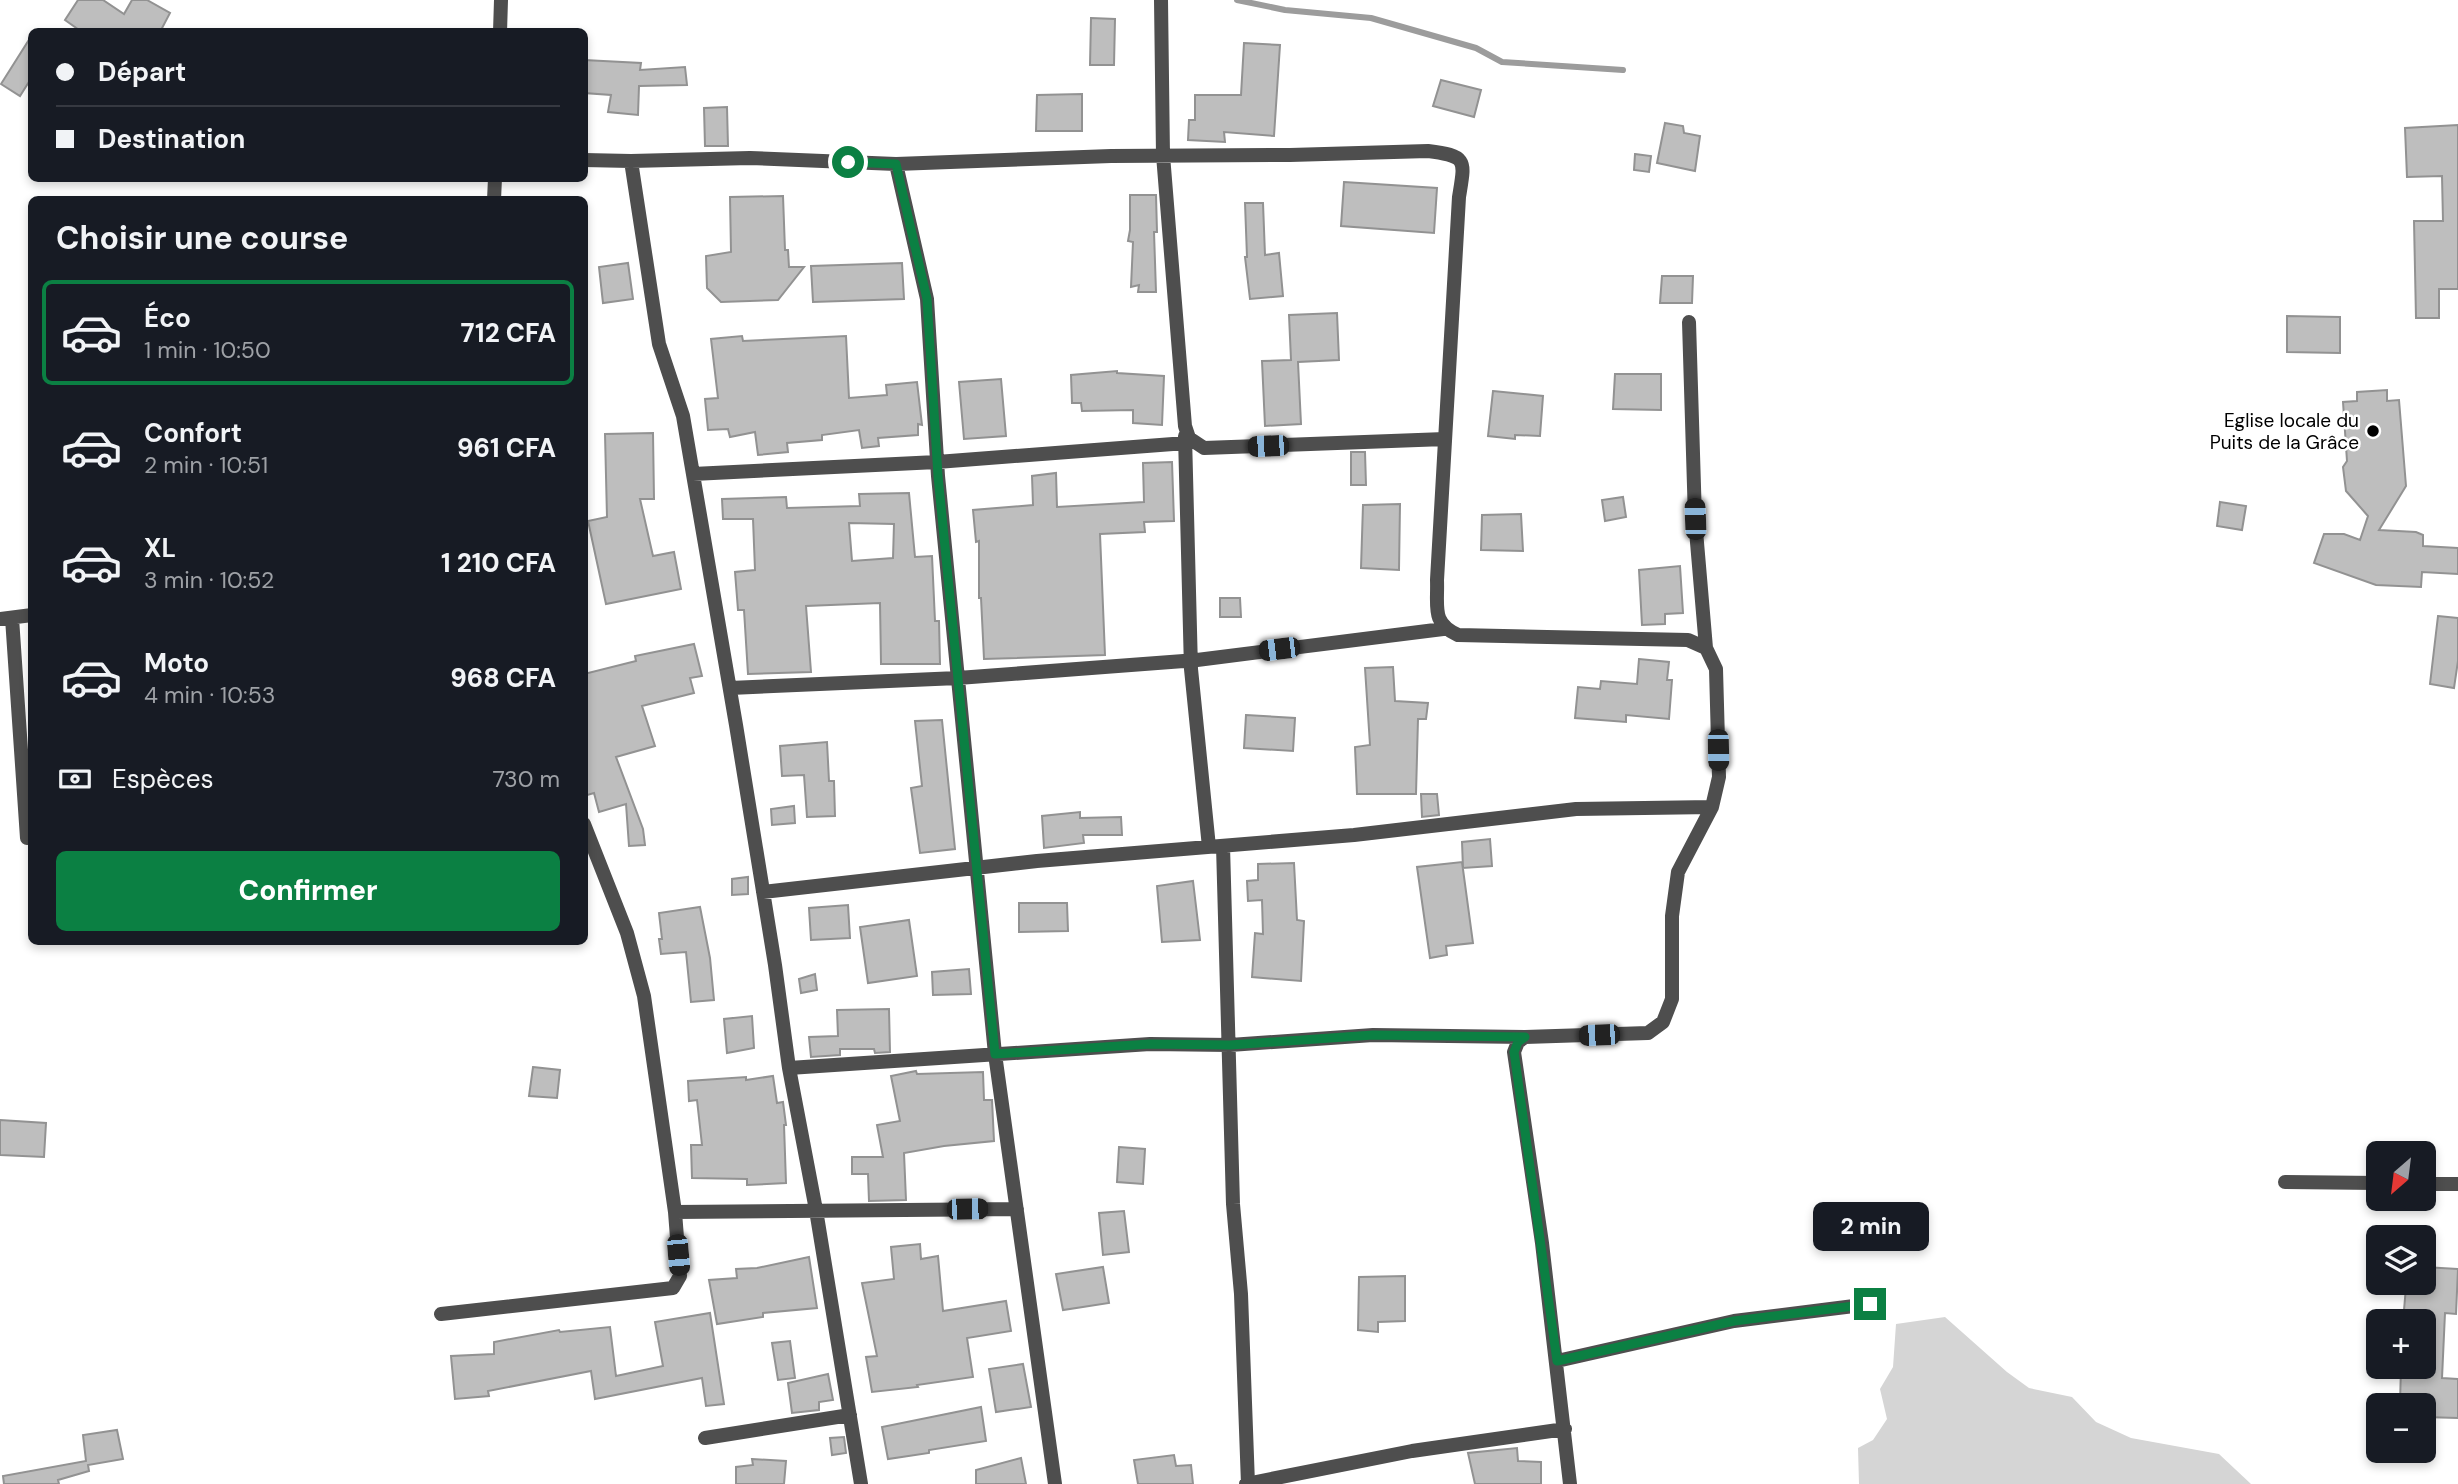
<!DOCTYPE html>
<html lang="fr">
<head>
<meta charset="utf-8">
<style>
	:root { --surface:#171b24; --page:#242831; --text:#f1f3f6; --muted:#9ea1a6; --line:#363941; --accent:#0b8043 }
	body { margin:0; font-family:"DM Sans",sans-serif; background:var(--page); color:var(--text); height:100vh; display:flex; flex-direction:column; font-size:26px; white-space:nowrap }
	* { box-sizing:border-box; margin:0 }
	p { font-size:23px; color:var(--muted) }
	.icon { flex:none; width:38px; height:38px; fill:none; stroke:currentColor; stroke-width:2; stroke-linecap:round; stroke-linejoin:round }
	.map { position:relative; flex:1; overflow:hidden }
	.details { position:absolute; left:28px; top:196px; width:560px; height:749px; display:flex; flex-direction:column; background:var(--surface); border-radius:10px; box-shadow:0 4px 10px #0003 }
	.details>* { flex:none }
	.top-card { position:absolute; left:28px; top:28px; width:560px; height:154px; border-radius:10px; box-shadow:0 4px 10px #0003; display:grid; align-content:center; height:154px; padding:0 28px; background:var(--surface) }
	.needle { width:46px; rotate:208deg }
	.tools { position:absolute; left:2366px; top:1141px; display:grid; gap:14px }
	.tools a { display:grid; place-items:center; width:70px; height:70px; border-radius:10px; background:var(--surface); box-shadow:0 4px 10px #0003; font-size:35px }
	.end { position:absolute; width:32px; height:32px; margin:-16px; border:9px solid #0b8043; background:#fff; box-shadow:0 0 0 4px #fff }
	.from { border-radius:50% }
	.bubble { position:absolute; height:49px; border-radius:10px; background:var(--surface); box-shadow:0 4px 10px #0003; font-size:23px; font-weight:800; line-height:49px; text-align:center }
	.car { position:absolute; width:21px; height:42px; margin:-21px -10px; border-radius:9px; box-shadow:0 0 5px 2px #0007; background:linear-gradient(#222 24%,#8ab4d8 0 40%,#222 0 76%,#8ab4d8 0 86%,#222 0) }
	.top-card b { display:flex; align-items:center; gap:24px; height:66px; font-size:26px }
	.top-card b+b { border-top:2px solid var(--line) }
	.top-card i { width:18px; height:18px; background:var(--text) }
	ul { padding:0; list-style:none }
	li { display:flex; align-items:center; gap:21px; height:105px; margin:0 14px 10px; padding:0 14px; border:4px solid transparent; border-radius:10px }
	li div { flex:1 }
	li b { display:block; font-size:26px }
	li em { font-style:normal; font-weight:800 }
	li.selected { border-color:var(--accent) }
	li>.icon { width:63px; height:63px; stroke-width:1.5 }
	h2 { padding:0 28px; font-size:32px; line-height:84px }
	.pay { display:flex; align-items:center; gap:18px; height:77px; padding:0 28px; font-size:26px }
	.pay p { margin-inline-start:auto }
	.primary-button { display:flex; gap:14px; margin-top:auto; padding:14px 28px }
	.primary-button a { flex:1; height:80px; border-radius:10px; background:var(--accent); color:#fff; font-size:28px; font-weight:800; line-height:80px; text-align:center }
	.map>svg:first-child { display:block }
</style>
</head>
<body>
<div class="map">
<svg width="2458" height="1484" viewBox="0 0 2458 1484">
	<rect width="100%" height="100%" fill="#fff"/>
	<path fill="#d5d5d5" d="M1945,1317L2007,1372L2029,1388L2072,1397L2096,1422L2131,1438L2219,1454L2251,1484H1859L1858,1448L1873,1440L1887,1419L1880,1389L1893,1367L1896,1324Z"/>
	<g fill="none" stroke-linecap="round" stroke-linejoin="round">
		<path stroke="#9c9c9c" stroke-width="6" d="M1237,0L1285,10L1371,18L1476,48L1502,62L1623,70"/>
	</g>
	<path fill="#bebebe" stroke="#929292" stroke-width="2" fill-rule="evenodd" d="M78,0H103L124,14L132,0H147L170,13L160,32H82L65,20Z
		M1091,18L1115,19L1114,65H1090Z
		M32,35V77L20,96L1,84Z
		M1244,43L1280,45L1274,136L1224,132L1225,142L1188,140L1189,120H1195V95H1241Z
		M584,60L641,63L640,70L685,67L687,85L639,86L638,115L608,112L611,95L584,93Z
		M1441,80L1481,90L1474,117L1433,106Z
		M1082,94V131H1036L1037,95Z
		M727,107L728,146H705L704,108Z
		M1665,123L1683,126L1684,133L1700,136L1695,171L1657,163Z
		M2458,125V289H2439V318H2416L2414,221H2443L2442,176L2407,177L2405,128Z
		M1635,154L1651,156L1649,172L1634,170Z
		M1344,182L1437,188L1434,233L1341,226Z
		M1130,195H1156L1157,232H1154L1156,292H1138L1139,285L1131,287L1133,242L1128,241L1130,230Z
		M783,196L785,250H788L789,267H804L778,300L721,302L707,288L706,256L731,252L730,197Z
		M1245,203H1263L1265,255L1279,253L1283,296L1250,299L1245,257H1247Z
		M628,263L633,299L603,303L599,267Z
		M902,263L904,299L813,302L811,266Z
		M1662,276H1693L1692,303H1660Z
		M1337,313L1339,360L1298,362L1301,424L1265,426L1262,361L1291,360L1289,315Z
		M2287,316L2340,317V353L2287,352Z
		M742,336L743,341L846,336L849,398L887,395L886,385L917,382L922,425L918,424V435L878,438L879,446L862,448L859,430L822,435V440L787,443L788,452L758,455L755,432L730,437L728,429L708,430L705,399L718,398L711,339Z
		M1117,371V373L1164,376L1162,425L1133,423V410L1082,411L1081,403H1072L1071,375Z
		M1615,374H1661V410L1613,409Z
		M1001,379L1006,436L964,439L959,382Z
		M2387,390V401L2399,400L2406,486L2379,530L2416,532L2423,535V546L2458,548V574L2422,572L2421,587L2376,585L2314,563L2324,534H2344L2360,540L2368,516L2346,491L2343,467L2347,461L2343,402L2357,401V392Z
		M1493,391L1543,396L1540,436L1515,435V439L1488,436Z
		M653,433L654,499H640L653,556L674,552L681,589L606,604L588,521L607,517L605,434Z
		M1351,452H1365L1366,485H1351Z
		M1172,462L1174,521L1144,522L1145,532L1100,534L1105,655L984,659L981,598H979V541L976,542L973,510L1033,505L1032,476L1056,473L1057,507L1144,502L1143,463Z
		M909,493L915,557L932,556L935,621H939L940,664H881L880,603L806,606L811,672L748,674L744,610H738L735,572L755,570L753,519H723L722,499L786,497L787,508L860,506L859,494ZM849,523L894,524L893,558L852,561Z
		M1623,497L1626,517L1605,521L1602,500Z
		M2220,502L2246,506L2242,530L2217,526Z
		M1400,504L1399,570L1361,568L1363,505Z
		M1521,514L1523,551L1481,550L1482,515Z
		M1680,566L1683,613L1665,614V624L1642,625L1639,570Z
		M1220,598H1240L1241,617H1220Z
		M2438,616L2458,618V661L2454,688L2430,684Z
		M694,644L702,676L690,678L694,693L642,706L655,746L616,757L643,829L645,845L629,846L626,804L599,812L594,793L584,796V674L636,661L635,656Z
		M1639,659L1669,662L1667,680H1672L1669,719L1626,715V722L1575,718L1578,687L1600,689L1601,681L1637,684Z
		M1393,667L1395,701L1428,703L1426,719H1418L1416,794H1357L1355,747L1370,745L1365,668Z
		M1246,715L1295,718L1293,751L1244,748Z
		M942,720L955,849L920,853L911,788L922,786L915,721Z
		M827,742L829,781H834L835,816L807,817L804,775L782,776L780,746Z
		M1421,794H1437L1439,815L1422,817Z
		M794,806L795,823L772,825L771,809Z
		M1080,812V818L1121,817L1122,835H1083L1084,843L1044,848L1042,816Z
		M1490,839L1492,866L1463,868L1462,842Z
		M1462,862L1473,943L1446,946L1447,955L1430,958L1417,867Z
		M1294,863L1297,920L1304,921L1301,981L1252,977L1255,933L1263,934L1262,900L1248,901L1247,881L1258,880V864Z
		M748,877V894L732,895V879Z
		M1193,881L1200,940L1162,942L1157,886Z
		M1019,903H1067L1068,931L1019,932Z
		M848,905L850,938L811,940L809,908Z
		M700,907L710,958L714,1000L691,1002L686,952L661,954L659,939H662L659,913Z
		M909,920L917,976L868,983L860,927Z
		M969,969L971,994L933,995L932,972Z
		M815,974L817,990L801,993L799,979Z
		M889,1009L890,1052L875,1053L874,1049H840V1055L811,1057L809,1037L838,1036L837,1010Z
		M752,1016L754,1048L727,1053L724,1019Z
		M533,1067L560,1070L557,1098L529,1096Z
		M916,1071L917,1074L983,1072L984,1100H992L994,1141L944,1146L904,1153L906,1200L869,1201L868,1174H852V1157H883L877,1125L900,1121L891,1076Z
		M773,1076L777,1103L783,1102L786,1125H784L786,1183L747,1185V1179L692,1178L691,1145H702L697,1100L689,1101L688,1081L746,1077V1080Z
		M0,1120L46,1123L44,1157L0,1155Z
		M1119,1147L1145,1149L1143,1184L1117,1182Z
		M1124,1211L1129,1252L1103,1255L1099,1213Z
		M920,1244L921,1259L938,1256L943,1311L1006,1301L1011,1331L967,1338L973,1377L917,1385L918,1387L872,1392L866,1357L877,1356L862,1283L894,1279L891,1247Z
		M809,1257L817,1308L763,1313V1317L717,1324L709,1280L737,1278L736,1269L757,1268Z
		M1103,1267L1109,1303L1063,1310L1056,1274Z
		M2424,1267L2458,1269L2456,1314L2445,1313L2442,1378L2458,1379V1418L2424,1417V1405L2400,1403L2401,1367H2424V1312L2404,1310L2406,1287L2421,1289V1283H2424Z
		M1405,1276V1321L1378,1322V1332L1358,1330L1359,1277Z
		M710,1313L724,1404L706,1406L702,1378L595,1399L591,1371L488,1391L489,1396L455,1399L451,1356L494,1354V1342L559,1330L560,1332L610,1327L616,1376L663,1366L655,1322Z
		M790,1341L795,1378L778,1380L772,1343Z
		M1023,1364L1031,1407L996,1412L989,1369Z
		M828,1374L833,1400L819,1402V1410L792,1413L788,1383Z
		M981,1407L986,1441L929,1450V1453L888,1459L882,1427Z
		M117,1430L123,1459L88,1465L89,1471L58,1480L59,1484H4L3,1476L86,1461L83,1435Z
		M844,1437L846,1453L832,1455L830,1438Z
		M1517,1448L1518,1461L1541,1462V1484H1475L1468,1453Z
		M1174,1455L1176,1466L1191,1465L1193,1484H1138L1134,1460Z
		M1021,1458L1026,1484H976V1470Z
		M752,1459L786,1461L784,1484H736V1467L753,1465Z"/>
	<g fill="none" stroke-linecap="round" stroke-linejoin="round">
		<path stroke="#4e4e4e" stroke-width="14" d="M1161,0L1163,155L1185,426L1189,438L1204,448L1445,439
			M500,32L501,0
			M584,160L631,161L659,344L683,416L736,725L775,965L789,1068L816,1210L861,1484
			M631,161L750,158L896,164L1111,156L1290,155L1428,151C1468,156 1465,160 1459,197L1437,580C1438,607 1431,623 1458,635L1688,640L1706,648L1716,669L1719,777L1712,807L1678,872L1672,916V999L1663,1022L1648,1033L1525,1037L1518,1042L1514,1052L1542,1243L1570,1484
			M896,164L927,299L938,476L995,1054L1055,1484
			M494,200L495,178
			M1689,322L1695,519L1706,648
			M1185,436L1191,669L1209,847
			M693,474L937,462L1186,443
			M12,618L27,838L32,837
			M0,619L32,615
			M730,688L958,678L1197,660L1443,629
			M1223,846L1233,1204L1241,1294L1248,1484
			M763,892L1037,861L1354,835L1576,809L1712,807
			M789,1068L1150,1044L1230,1045L1373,1035L1525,1037
			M2285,1182L2378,1183
			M2424,1184H2458
			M675,1212L1017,1209
			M441,1314L673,1288L680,1276L675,1212L644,996L627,933L584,824
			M1557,1361L1734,1321L1870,1304
			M705,1438L850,1415
			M1246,1484L1412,1451L1565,1429"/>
	</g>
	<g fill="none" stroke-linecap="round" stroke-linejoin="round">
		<path stroke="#0b8043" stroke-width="9" d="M848,162L896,164L927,299L938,476L995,1054L1150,1044L1230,1045L1373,1035L1525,1037L1518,1042L1514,1052L1557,1361L1734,1321L1870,1304"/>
	</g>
	<circle fill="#000" stroke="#fff" stroke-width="2.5" cx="2373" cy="431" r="7"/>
	<g text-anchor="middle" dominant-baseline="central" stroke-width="5" stroke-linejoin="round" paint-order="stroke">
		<g font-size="19" fill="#000" stroke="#fff" text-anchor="end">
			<text x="2359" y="420">Eglise locale du<tspan x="2359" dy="22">Puits de la Grâce</tspan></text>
		</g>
	</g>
</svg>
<div class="tools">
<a><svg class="needle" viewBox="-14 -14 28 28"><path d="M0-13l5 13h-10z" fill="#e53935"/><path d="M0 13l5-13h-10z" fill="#9ea1a6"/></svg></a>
<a><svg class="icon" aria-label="layers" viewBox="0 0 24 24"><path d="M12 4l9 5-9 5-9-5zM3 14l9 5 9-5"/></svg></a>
<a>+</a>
<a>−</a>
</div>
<i class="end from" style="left:848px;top:162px"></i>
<i class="end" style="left:1870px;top:1304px"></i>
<div class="bubble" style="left:1813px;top:1202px;width:116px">2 min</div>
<i class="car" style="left:1268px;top:446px;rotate:268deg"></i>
<i class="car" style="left:1695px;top:519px;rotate:358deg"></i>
<i class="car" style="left:1279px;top:649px;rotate:263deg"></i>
<i class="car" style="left:1718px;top:750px;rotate:179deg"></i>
<i class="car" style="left:1599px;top:1035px;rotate:268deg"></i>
<i class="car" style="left:967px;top:1209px;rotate:89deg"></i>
<i class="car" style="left:678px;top:1255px;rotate:175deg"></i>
<div class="top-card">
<b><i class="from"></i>Départ</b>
<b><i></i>Destination</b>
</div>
<section class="details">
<h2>Choisir une course</h2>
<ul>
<li class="selected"><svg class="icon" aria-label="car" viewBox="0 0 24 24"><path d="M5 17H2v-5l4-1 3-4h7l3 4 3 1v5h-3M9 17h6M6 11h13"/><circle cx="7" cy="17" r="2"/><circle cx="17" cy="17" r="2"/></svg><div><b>Éco</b><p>1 min · 10:50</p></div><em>712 CFA</em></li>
<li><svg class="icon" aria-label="car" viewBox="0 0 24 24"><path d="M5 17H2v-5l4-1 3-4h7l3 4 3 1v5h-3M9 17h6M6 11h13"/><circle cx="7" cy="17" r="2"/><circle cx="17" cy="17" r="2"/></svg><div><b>Confort</b><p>2 min · 10:51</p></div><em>961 CFA</em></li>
<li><svg class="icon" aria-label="car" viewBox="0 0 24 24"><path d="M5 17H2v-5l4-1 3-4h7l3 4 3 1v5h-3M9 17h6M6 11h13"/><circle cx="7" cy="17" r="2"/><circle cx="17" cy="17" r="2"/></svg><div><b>XL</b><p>3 min · 10:52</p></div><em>1 210 CFA</em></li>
<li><svg class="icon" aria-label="car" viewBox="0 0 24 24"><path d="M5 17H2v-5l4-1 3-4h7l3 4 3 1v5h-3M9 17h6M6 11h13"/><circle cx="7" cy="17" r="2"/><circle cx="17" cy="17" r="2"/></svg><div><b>Moto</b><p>4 min · 10:53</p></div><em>968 CFA</em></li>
</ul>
<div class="pay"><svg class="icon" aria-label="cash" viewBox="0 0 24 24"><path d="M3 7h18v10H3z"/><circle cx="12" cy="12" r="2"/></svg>Espèces<p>730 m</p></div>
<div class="primary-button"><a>Confirmer</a></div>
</section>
</div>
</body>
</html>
